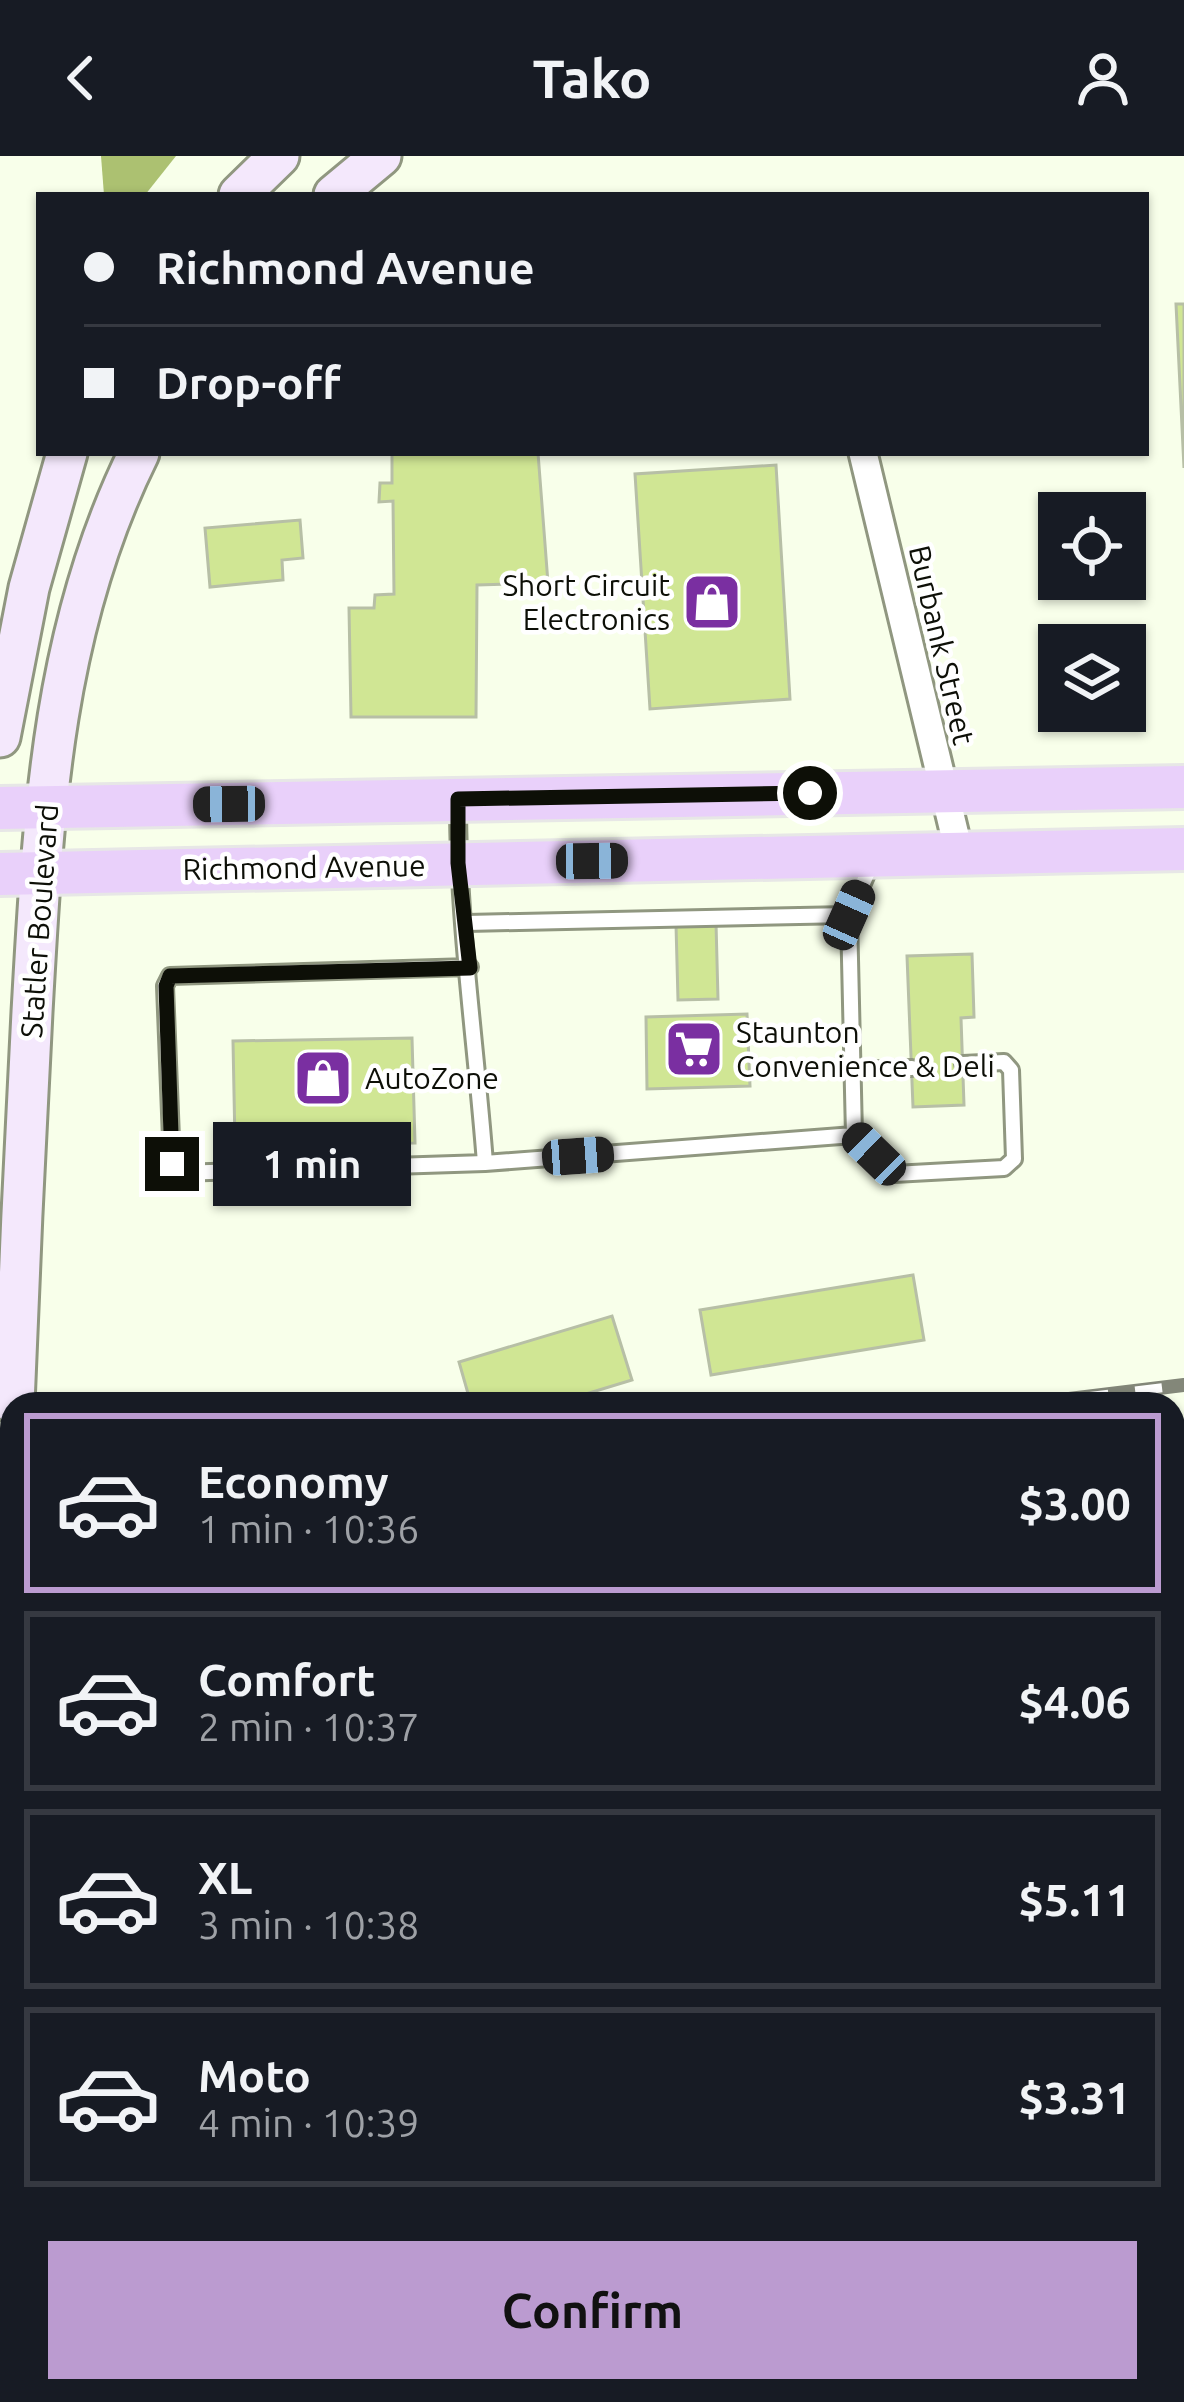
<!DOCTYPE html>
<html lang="en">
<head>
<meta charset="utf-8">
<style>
	:root { --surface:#171b24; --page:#20242c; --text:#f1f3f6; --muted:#9ea1a6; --line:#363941; --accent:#bb9bd0 }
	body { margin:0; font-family:Ubuntu,sans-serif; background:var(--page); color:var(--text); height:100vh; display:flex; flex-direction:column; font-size:45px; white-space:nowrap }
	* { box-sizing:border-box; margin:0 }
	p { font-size:39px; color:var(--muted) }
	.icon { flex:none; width:66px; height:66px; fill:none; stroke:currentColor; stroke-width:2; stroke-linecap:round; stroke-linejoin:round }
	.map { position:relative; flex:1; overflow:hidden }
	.panel { position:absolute; left:0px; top:1236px; width:1185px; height:1011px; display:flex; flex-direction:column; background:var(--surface); border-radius:36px 36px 0 0; box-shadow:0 3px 9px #0004 }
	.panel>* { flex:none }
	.banner { position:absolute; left:36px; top:36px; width:1113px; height:264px; border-radius:0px; box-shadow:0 3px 9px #0004; display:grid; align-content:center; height:264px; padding:0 48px; background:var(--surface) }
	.controls { position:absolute; left:1038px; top:336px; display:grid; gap:24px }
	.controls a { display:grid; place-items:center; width:108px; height:108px; border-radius:0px; background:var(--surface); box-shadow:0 3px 9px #0004; font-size:60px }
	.end { position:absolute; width:54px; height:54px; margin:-27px; border:15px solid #0d0f07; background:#fff; box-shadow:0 0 0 6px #fff }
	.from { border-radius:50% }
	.bubble { position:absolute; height:84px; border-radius:0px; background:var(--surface); box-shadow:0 3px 9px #0004; font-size:39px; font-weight:700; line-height:84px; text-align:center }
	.car { position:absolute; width:36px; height:72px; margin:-36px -18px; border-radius:15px; box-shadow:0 0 9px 3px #0007; background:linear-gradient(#222 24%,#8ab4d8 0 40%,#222 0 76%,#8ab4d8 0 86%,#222 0) }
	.banner b { display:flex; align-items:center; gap:42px; height:114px; font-size:45px }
	.banner b+b { border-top:3px solid var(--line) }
	.banner i { width:30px; height:30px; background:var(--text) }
	ul { padding:21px 0 0; list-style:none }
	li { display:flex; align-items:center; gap:36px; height:180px; margin:0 24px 18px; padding:0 24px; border:6px solid var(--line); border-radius:0px }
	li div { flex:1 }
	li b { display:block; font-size:45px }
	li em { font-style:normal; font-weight:700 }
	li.active { border-color:var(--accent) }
	li>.icon { width:108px; height:108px; stroke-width:1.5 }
	.primary-button { display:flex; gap:24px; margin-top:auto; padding:24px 48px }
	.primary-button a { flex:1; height:138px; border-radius:0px; background:var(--accent); color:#111; font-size:48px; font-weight:700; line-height:138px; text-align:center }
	header { display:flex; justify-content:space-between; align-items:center; height:156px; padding:0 48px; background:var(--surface); font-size:54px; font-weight:700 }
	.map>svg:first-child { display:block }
</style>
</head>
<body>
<header><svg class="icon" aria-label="back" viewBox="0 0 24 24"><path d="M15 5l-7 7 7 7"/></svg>Tako<svg class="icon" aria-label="person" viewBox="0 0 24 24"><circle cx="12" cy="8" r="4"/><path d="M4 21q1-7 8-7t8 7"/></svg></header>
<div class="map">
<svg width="1184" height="2246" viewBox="0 0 1184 2246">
	<rect width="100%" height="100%" fill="#f8ffea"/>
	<path fill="#acc171" d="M101,0H176L145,39H104Z"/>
	<path fill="#d0e694" stroke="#b7bfa6" stroke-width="3" d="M1176,148H1184V312Z
		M392,297H538L548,427L477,429L476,561H351L349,452H374L375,439L394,438L393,345L379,346L380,327H392Z
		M776,309L790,543L650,553L635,318Z
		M300,364L303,402L282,404L283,424L210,431L205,372Z
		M716,767L718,843L678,844L676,769Z
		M972,798L974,861L961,862L964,949L913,951L907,800Z
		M747,858L750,930L647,933L646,861Z
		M412,882L415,987L235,988L233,885Z
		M913,1119L924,1184L711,1219L700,1154Z
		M612,1160L632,1224L553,1248H471L459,1206Z"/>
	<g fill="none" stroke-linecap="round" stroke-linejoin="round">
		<g stroke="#909780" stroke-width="20">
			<path id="lane" d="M458,648C458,767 476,888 485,1007L179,1017L172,1008L165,830L170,820L470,811
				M849,759L871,709
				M467,767L849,759L854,979L485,1007
				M854,914L912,912
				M854,979L894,1018L1004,1012L1014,1003L1011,914L1004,906L963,908
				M185,2246L195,2235"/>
		</g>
		<g stroke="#909780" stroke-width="33">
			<path id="street" d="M863,297L959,696"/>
		</g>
		<g stroke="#909780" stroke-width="45">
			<path id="secondary" d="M239,39L279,0
				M334,39L381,0
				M0,581L29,432L67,297
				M14,1248C19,1117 25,987 32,856C43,663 51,474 139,297"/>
		</g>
		<g stroke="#e7e7e6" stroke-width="48">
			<path id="primary" d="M0,652L1184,631
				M0,718L1184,693"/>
		</g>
		<use href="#lane" stroke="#fff" stroke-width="14"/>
		<use href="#street" stroke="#fff" stroke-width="27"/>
		<use href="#secondary" stroke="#f4e8fc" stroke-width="39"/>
		<use href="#primary" stroke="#e9d0fa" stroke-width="42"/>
		<g stroke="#838779" stroke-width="14">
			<path id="rail" d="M1028,1248L1184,1229
				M0,1426L12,1424"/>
		</g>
		<use href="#rail" stroke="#fff" stroke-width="9" stroke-dasharray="27" stroke-linecap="butt"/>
		<g stroke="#909780" stroke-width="45" stroke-linecap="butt">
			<path id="secondary-bridge" d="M0,1519L12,1290"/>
		</g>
		<use href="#secondary-bridge" stroke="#f4e8fc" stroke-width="39"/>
	</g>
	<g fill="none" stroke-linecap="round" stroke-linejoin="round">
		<path stroke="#0d0f07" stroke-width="15" d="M172,1008L166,830L170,820L470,812L458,707V643L810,637"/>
	</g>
	<defs>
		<g id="shop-square" transform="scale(3)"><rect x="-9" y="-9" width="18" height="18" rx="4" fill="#7a2fa1" stroke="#fff"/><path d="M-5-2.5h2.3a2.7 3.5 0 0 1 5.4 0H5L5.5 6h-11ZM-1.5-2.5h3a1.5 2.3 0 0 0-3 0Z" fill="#fff"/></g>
		<g id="supermarket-square" transform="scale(3)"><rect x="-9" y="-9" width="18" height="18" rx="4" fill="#7a2fa1" stroke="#fff"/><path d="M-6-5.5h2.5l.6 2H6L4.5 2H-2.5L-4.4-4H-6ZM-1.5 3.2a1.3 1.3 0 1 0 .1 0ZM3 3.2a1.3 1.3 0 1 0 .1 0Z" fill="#fff"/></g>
	</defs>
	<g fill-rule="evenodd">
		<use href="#shop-square" x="712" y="446"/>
		<use href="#supermarket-square" x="694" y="893"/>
		<use href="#shop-square" x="323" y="922"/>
	</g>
	<g text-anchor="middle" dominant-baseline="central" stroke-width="9" stroke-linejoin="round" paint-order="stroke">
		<g font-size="30" fill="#0d0f07" stroke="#fff" text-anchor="start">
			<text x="670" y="429" text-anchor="end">Short Circuit<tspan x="670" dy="34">Electronics</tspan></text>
			<text x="736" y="876">Staunton<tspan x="736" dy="34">Convenience &amp; Deli</tspan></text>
			<text x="365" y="922">AutoZone</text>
		</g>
		<g font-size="30" fill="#0d0f07" stroke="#fff">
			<text transform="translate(942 489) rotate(77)">Burbank Street</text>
			<text transform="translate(304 711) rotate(-1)">Richmond Avenue</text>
			<text transform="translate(39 765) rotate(-86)">Statler Boulevard</text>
		</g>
	</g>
</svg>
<div class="controls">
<a><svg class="icon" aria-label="locate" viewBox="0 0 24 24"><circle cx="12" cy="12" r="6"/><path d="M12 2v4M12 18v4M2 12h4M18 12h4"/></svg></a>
<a><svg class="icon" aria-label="layers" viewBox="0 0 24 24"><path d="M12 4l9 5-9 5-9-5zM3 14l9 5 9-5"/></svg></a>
</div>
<i class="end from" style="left:810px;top:637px"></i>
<i class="end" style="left:172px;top:1008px"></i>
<div class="bubble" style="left:213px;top:966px;width:198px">1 min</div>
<i class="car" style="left:229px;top:648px;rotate:269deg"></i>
<i class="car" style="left:592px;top:705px;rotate:89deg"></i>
<i class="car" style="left:849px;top:759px;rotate:24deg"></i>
<i class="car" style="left:874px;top:998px;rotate:314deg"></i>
<i class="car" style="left:578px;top:1000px;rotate:86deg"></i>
<div class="banner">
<b><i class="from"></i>Richmond Avenue</b>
<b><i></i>Drop-off</b>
</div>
<section class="panel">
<ul>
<li class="active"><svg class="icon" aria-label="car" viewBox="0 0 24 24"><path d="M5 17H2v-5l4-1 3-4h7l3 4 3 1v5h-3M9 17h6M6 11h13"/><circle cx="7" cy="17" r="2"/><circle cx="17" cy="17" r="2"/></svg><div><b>Economy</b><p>1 min · 10:36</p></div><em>$3.00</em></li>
<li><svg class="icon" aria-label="car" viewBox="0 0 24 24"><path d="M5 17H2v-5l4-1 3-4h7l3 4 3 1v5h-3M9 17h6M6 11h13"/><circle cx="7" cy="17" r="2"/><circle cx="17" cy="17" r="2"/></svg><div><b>Comfort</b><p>2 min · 10:37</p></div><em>$4.06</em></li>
<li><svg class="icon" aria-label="car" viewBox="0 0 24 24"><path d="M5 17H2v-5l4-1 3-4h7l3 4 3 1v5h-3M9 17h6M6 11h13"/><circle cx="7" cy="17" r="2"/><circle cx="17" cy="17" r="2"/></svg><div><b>XL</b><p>3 min · 10:38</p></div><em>$5.11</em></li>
<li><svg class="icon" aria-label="car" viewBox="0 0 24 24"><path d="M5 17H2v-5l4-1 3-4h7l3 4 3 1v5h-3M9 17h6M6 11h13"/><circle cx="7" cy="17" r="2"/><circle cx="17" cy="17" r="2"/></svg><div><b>Moto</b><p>4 min · 10:39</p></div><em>$3.31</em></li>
</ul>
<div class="primary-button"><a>Confirm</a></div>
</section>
</div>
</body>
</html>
